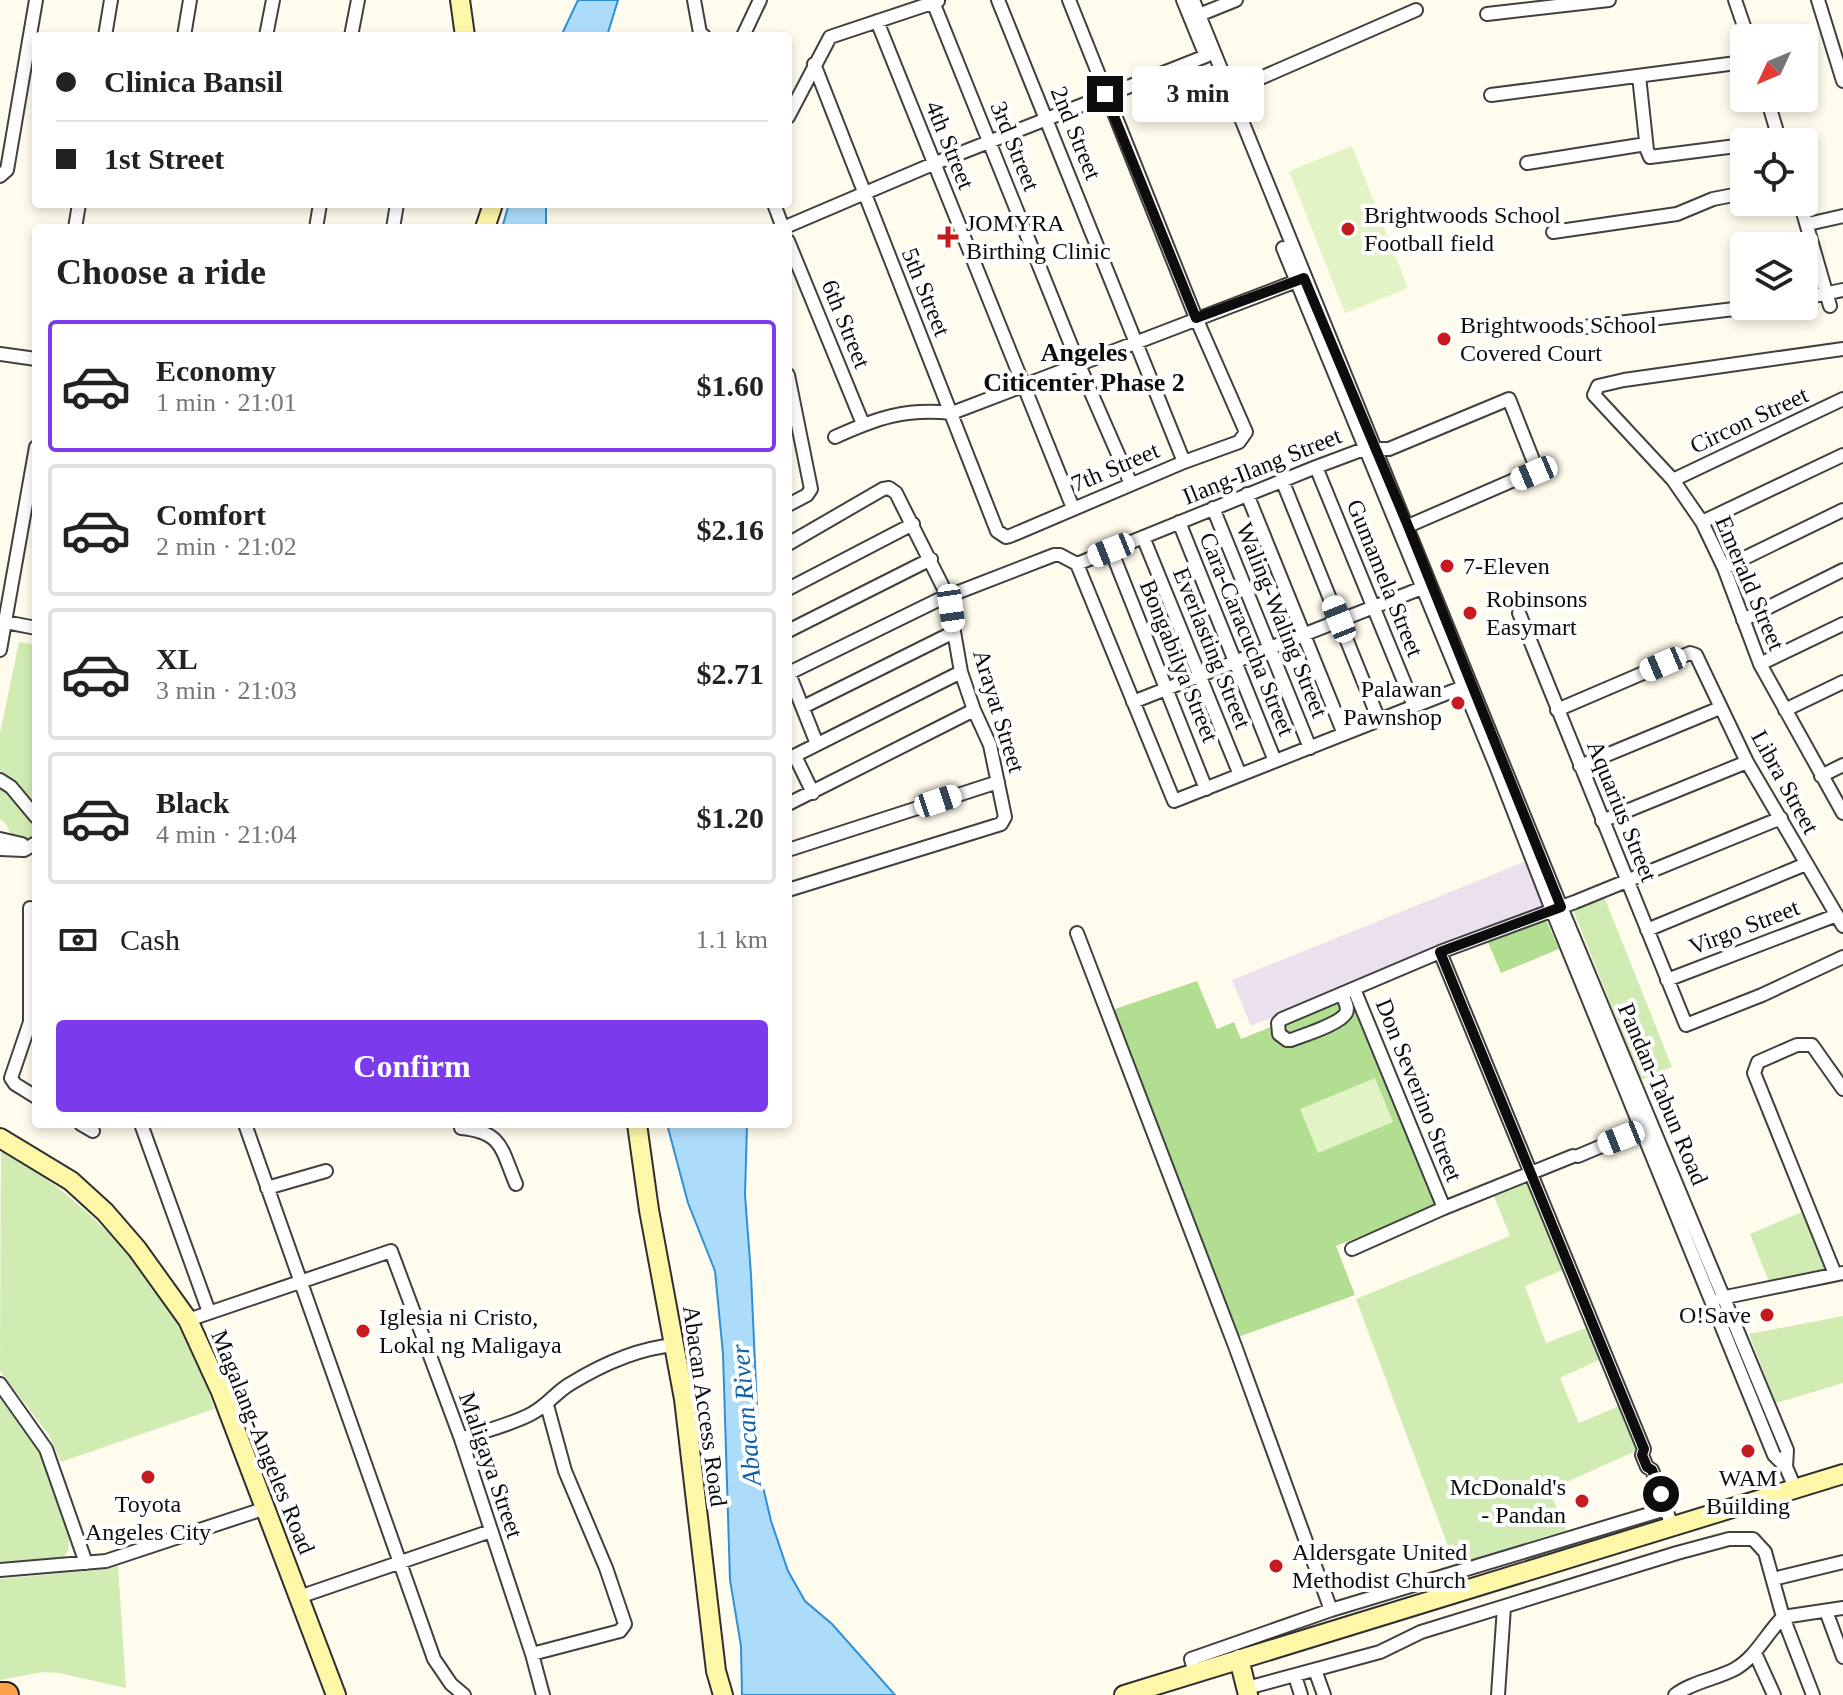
<!DOCTYPE html>
<html lang="en">
<head>
<meta charset="utf-8">
<style>
	:root { --surface:#fff; --page:#f2f2f2; --text:#222; --muted:#767676; --line:#e0e0e0; --accent:#7c3aed }
	body { margin:0; font-family:"Times New Roman",serif; background:var(--page); color:var(--text); height:100vh; display:flex; flex-direction:column; font-size:30px; white-space:nowrap }
	* { box-sizing:border-box; margin:0 }
	p { font-size:26px; color:var(--muted) }
	.icon { flex:none; width:44px; height:44px; fill:none; stroke:currentColor; stroke-width:2; stroke-linecap:round; stroke-linejoin:round }
	.map { position:relative; flex:1; overflow:hidden }
	.side { position:absolute; left:32px; top:224px; width:760px; height:904px; display:flex; flex-direction:column; background:var(--surface); border-radius:8px; box-shadow:0 4px 12px #0003 }
	.side>* { flex:none }
	.hud { position:absolute; left:32px; top:32px; width:760px; height:176px; border-radius:8px; box-shadow:0 4px 12px #0003; display:grid; align-content:center; height:176px; padding:0 24px; background:var(--surface) }
	.needle { width:52px; rotate:226deg }
	.controls { position:absolute; left:1730px; top:24px; display:grid; gap:16px }
	.controls a { display:grid; place-items:center; width:88px; height:88px; border-radius:8px; background:var(--surface); box-shadow:0 4px 12px #0003; font-size:40px }
	.end { position:absolute; width:36px; height:36px; margin:-18px; border:10px solid #0d0d0d; background:#fff; box-shadow:0 0 0 4px #fff }
	.from { border-radius:50% }
	.bubble { position:absolute; height:56px; border-radius:8px; background:var(--surface); box-shadow:0 4px 12px #0003; font-size:26px; font-weight:600; line-height:56px; text-align:center }
	.car { position:absolute; width:24px; height:48px; margin:-24px -12px; border-radius:10px; box-shadow:0 0 6px 2px #0007; background:linear-gradient(#fff 24%,#345 0 40%,#fff 0 76%,#345 0 86%,#fff 0) }
	.hud b { display:flex; align-items:center; gap:28px; height:76px; font-size:30px }
	.hud b+b { border-top:2px solid var(--line) }
	.hud i { width:20px; height:20px; background:var(--text) }
	ul { padding:0; list-style:none }
	li { display:flex; align-items:center; gap:24px; height:132px; margin:0 16px 12px; padding:0 8px; border:4px solid var(--line); border-radius:8px }
	li div { flex:1 }
	li b { display:block; font-size:30px }
	li em { font-style:normal; font-weight:600 }
	li.current { border-color:var(--accent) }
	li>.icon { width:72px; height:72px; stroke-width:1.5 }
	h2 { padding:0 24px; font-size:36px; line-height:96px }
	.pay { display:flex; align-items:center; gap:20px; height:88px; padding:0 24px; font-size:30px }
	.pay p { margin-inline-start:auto }
	.cta { display:flex; gap:16px; margin-top:auto; padding:16px 24px }
	.cta a { flex:1; height:92px; border-radius:8px; background:var(--accent); color:#fff; font-size:32px; font-weight:600; line-height:92px; text-align:center }
	.map>svg:first-child { display:block }
</style>
</head>
<body>
<div class="map">
<svg width="1843" height="1695" viewBox="0 0 1843 1695">
	<rect width="100%" height="100%" fill="#fffced"/>
	<path fill="#ebe0ed" d="M1529,860L1548,906L1251,1026L1232,980Z"/>
	<path fill="#d0ecb3" d="M19,642L36,645V840L32,842L13,840L6,824L0,819V733Z
		M1603,894L1672,1067L1641,1080L1572,907Z
		M1,1150C22,1158 39,1174 57,1187C130,1244 188,1321 214,1409L61,1462L49,1435L0,1371Z
		M1526,1181L1529,1182L1565,1269L1525,1286L1546,1343L1588,1327L1601,1359L1560,1378L1579,1423L1619,1406L1638,1450L1549,1490L1566,1530L1455,1565L1356,1299L1510,1236L1493,1194Z
		M1804,1211L1824,1268L1818,1272L1769,1282L1750,1234Z
		M1843,1316V1383L1776,1403L1749,1334Z
		M0,1393L33,1441L48,1470L69,1539L68,1551L64,1557L54,1561L0,1565Z
		M118,1566L126,1688L59,1673L43,1672L0,1680V1579L107,1569Z"/>
	<path fill="#b2de91" d="M1538,920L1547,922L1559,949L1501,973L1487,940Z
		M1197,981L1217,1029L1234,1022L1241,1039L1352,994L1438,1206L1336,1246L1355,1295L1238,1337L1112,1010Z"/>
	<path fill="#e2f3c6" d="M1352,146L1408,288L1345,313L1289,171Z
		M1375,1078L1393,1122L1318,1153L1300,1109Z"/>
	<path fill="#addcfb" stroke="#2e90d7" stroke-width="2" d="M578,0H618L607,36H561Z
		M509,204H546V228H502Z
		M667,1124H747L745,1195L751,1275L760,1474L771,1521L788,1571L805,1601L832,1624L895,1695H742L741,1646L730,1580L723,1354L715,1271L688,1203Z"/>
	<g fill="none" stroke-linecap="round" stroke-linejoin="round">
		<g stroke="#404040" stroke-width="16">
			<path id="street" d="M694,0L700,33L704,36
				M998,0L1184,462
				M1183,0L1203,49
				M1193,0L1561,907L1787,1450L1786,1467L1795,1488
				M1735,0L1748,38
				M1818,0L1843,81
				M933,2L1079,365L1131,484
				M1487,14L1609,0
				M1194,17L1236,0
				M877,21L1073,508
				M105,36L111,0
				M184,36L190,0
				M266,36L273,0
				M351,36L358,0
				M743,36L760,0
				M814,64L997,531L1006,537L1010,536L1184,462L1239,442L1246,432L1196,318L1069,0
				M1639,76L1647,150L1650,157L1744,145
				M1224,94L1416,10
				M1491,95L1744,62
				M1767,98L1780,142
				M788,117L830,37L938,1
				M1527,163L1646,144
				M0,176L7,170L36,0
				M1800,202L1830,306
				M774,204L783,228
				M1808,224L1843,216
				M75,228L79,204
				M316,228L320,204
				M393,228L397,204
				M783,228L933,164L1206,56
				M1553,232L1677,214L1713,199L1744,193
				M788,241L863,424
				M1283,248L1496,766L1552,910L1774,1455L1786,1467
				M1804,298L1843,290
				M1568,329L1759,306
				M1843,349L1624,380L1598,386L1594,395L1673,480L1702,522L1724,568L1760,664L1843,813
				M0,354L36,359
				M788,375L811,489L807,495L788,505
				M835,437C877,418 905,408 952,413L1302,279
				M1316,467L1414,706
				M1282,480L1379,720
				M1673,480L1843,399
				M1247,494L1344,734
				M1213,508L1310,748
				M1179,522L1275,761
				M1702,522L1843,455
				M1143,537L1240,775
				M788,544L883,489L889,488L896,493L948,597L961,672L974,710L990,745L1005,817L1001,824L788,890
				M1111,550L1206,789
				M1077,564L1316,467L1364,449H1389L1509,399L1537,470L1401,529
				M1077,564L1174,801L1468,685
				M1724,568L1843,510
				M788,589L913,524
				M1519,613L1686,1025L1762,995L1843,957
				M1743,620L1843,570
				M0,621L36,628
				M788,631L931,559
				M0,650L36,447
				M1760,664L1843,624
				M788,671L817,744
				M789,673L938,600L1054,555H1060L1077,564
				M1133,702L1427,586
				M803,707L954,632
				M1557,710L1690,653L1696,655L1747,762L1843,926
				M1785,710L1843,682
				M795,756L813,793
				M788,759L961,672
				M1580,766L1720,708
				M1821,776L1843,765
				M0,780L11,787L36,817
				M788,804L974,710
				M1602,821L1747,762
				M0,839L22,844
				M0,849L24,850L36,843
				M788,850L998,782
				M30,908V1022L11,1078L15,1084L36,1097
				M1647,930L1806,864
				M1077,933L1235,1346L1331,1610
				M1440,952L1644,1449L1642,1455L1647,1467L1652,1470L1672,1526
				M1667,980L1837,915
				M1354,989L1444,1208
				M1342,994C1344,1000 1349,1007 1346,1013C1340,1024 1304,1035 1291,1040H1287L1279,1034L1278,1023L1282,1019L1440,952L1575,902L1781,818
				M81,1124L93,1131
				M141,1124L209,1312
				M245,1124L434,1659L451,1684L464,1695
				M461,1128C503,1132 501,1149 516,1184
				M1578,1156L1642,1129
				M267,1188L326,1171
				M1352,1249L1444,1208L1573,1156
				M1835,1274L1754,1073L1758,1062L1797,1045H1812L1843,1089
				M1721,1298L1843,1273
				M188,1320L391,1251L461,1439L532,1654L543,1695
				M0,1384L46,1449L86,1563
				M461,1439C484,1431 510,1425 531,1414C547,1406 556,1392 570,1384C601,1365 639,1348 675,1345
				M0,1570L106,1561L266,1508
				M1773,1579L1843,1562
				M299,1597L491,1531
				M1826,1611L1843,1657
				M1755,1653L1774,1695
				M532,1654L620,1631L625,1624L606,1568L565,1471L547,1405
				M1315,1670L1324,1695
				M1195,1673L1191,1659L1331,1610L1666,1509
				M1295,1676L1301,1695
				M1247,1688L1380,1652L1421,1632L1677,1553L1729,1539H1753L1765,1552L1783,1617C1766,1634 1756,1657 1735,1669C1716,1679 1692,1682 1675,1695
				M1498,1695L1504,1607
				M1813,1695L1783,1617L1843,1608"/>
		</g>
		<g stroke="#2f2f2f" stroke-width="22">
			<path id="secondary" d="M460,0L465,36
				M485,228L493,204
				M637,1124L649,1210L684,1399L716,1671L723,1695
				M0,1138L71,1181L105,1212L137,1249L188,1320L221,1392L336,1695
				M1239,1659L1248,1695
				M1124,1695L1843,1474"/>
		</g>
		<g stroke="#1e1e1e" stroke-width="28">
			<path id="highway" d="M0,1695H6"/>
		</g>
		<use href="#street" stroke="#fff" stroke-width="12"/>
		<use href="#secondary" stroke="#fff7a8" stroke-width="18"/>
		<use href="#highway" stroke="#ffa14b" stroke-width="24"/>
	</g>
	<g fill="none" stroke-linecap="round" stroke-linejoin="round">
		<path stroke="#0d0d0d" stroke-width="10" d="M1105,94L1196,318L1304,278L1408,526L1561,907L1440,952L1644,1449L1642,1455L1647,1467L1652,1470L1661,1494"/>
	</g>
	<g fill="#c71a1f" stroke="#fff" stroke-width="3">
		<circle cx="1348" cy="229" r="8"/>
		<path d="M944 225h8v8h8v8h-8v8h-8v-8h-8v-8h8z"/>
		<circle cx="1444" cy="339" r="8"/>
		<circle cx="1447" cy="566" r="8"/>
		<circle cx="1470" cy="613" r="8"/>
		<circle cx="1458" cy="703" r="8"/>
		<circle cx="1767" cy="1315" r="8"/>
		<circle cx="363" cy="1331" r="8"/>
		<circle cx="1748" cy="1451" r="8"/>
		<circle cx="148" cy="1477" r="8"/>
		<circle cx="1582" cy="1501" r="8"/>
		<circle cx="1276" cy="1566" r="8"/>
	</g>
	<g text-anchor="middle" dominant-baseline="central" stroke-width="8" stroke-linejoin="round" paint-order="stroke">
		<g font-size="24" fill="#0d0d0d" stroke="#fff">
			<text transform="translate(1076 133) rotate(68)">2nd Street</text>
			<text transform="translate(950 145) rotate(68)">4th Street</text>
			<text transform="translate(1015 146) rotate(68)">3rd Street</text>
			<text transform="translate(926 292) rotate(68)">5th Street</text>
			<text transform="translate(846 324) rotate(68)">6th Street</text>
			<text transform="translate(1749 420) rotate(-25)">Circon Street</text>
			<text transform="translate(1262 466) rotate(-22)">Ilang-Ilang Street</text>
			<text transform="translate(1115 467) rotate(-23)">7th Street</text>
			<text transform="translate(1385 578) rotate(68)">Gumamela Street</text>
			<text transform="translate(1750 583) rotate(67)">Emerald Street</text>
			<text transform="translate(1282 620) rotate(68)">Waling-Waling Street</text>
			<text transform="translate(1247 634) rotate(68)">Cara-Caracucha Street</text>
			<text transform="translate(1212 648) rotate(68)">Everlasting Street</text>
			<text transform="translate(1179 661) rotate(68)">Bongabilya Street</text>
			<text transform="translate(999 711) rotate(73)">Arayat Street</text>
			<text transform="translate(1785 782) rotate(61)">Libra Street</text>
			<text transform="translate(1622 811) rotate(68)">Aquarius Street</text>
			<text transform="translate(1744 927) rotate(-21)">Virgo Street</text>
			<text transform="translate(1419 1090) rotate(68)">Don Severino Street</text>
			<text transform="translate(1663 1094) rotate(67)">Pandan-Tabun Road</text>
			<text transform="translate(705 1406) rotate(82)">Abacan Access Road</text>
			<text transform="translate(263 1442) rotate(68)">Magalang-Angeles Road</text>
			<text transform="translate(491 1465) rotate(71)">Maligaya Street</text>
		</g>
		<g font-size="24" fill="#0d0d0d" stroke="#fff" text-anchor="start">
			<text x="1364" y="215">Brightwoods School<tspan x="1364" dy="28">Football field</tspan></text>
			<text x="966" y="223">JOMYRA<tspan x="966" dy="28">Birthing Clinic</tspan></text>
			<text x="1460" y="325">Brightwoods School<tspan x="1460" dy="28">Covered Court</tspan></text>
			<text x="1463" y="566">7-Eleven</text>
			<text x="1486" y="599">Robinsons<tspan x="1486" dy="28">Easymart</tspan></text>
			<text x="1442" y="689" text-anchor="end">Palawan<tspan x="1442" dy="28">Pawnshop</tspan></text>
			<text x="1751" y="1315" text-anchor="end">O!Save</text>
			<text x="379" y="1317">Iglesia ni Cristo,<tspan x="379" dy="28">Lokal ng Maligaya</tspan></text>
			<text x="1748" y="1478" text-anchor="middle">WAM<tspan x="1748" dy="28">Building</tspan></text>
			<text x="1566" y="1487" text-anchor="end">McDonald's<tspan x="1566" dy="28">- Pandan</tspan></text>
			<text x="148" y="1504" text-anchor="middle">Toyota<tspan x="148" dy="28">Angeles City</tspan></text>
			<text x="1292" y="1552">Aldersgate United<tspan x="1292" dy="28">Methodist Church</tspan></text>
		</g>
		<g font-size="26" font-weight="bold" fill="#0d0d0d" stroke="#fff">
			<text x="1084" y="352">Angeles<tspan x="1084" dy="30">Citicenter Phase 2</tspan></text>
		</g>
		<g font-size="26" font-style="italic" fill="#0d61a8" stroke="#fff">
			<text transform="translate(746 1415) rotate(-95)">Abacan River</text>
		</g>
	</g>
</svg>
<div class="controls">
<a><svg class="needle" viewBox="-14 -14 28 28"><path d="M0-13l5 13h-10z" fill="#e53935"/><path d="M0 13l5-13h-10z" fill="#767676"/></svg></a>
<a><svg class="icon" aria-label="locate" viewBox="0 0 24 24"><circle cx="12" cy="12" r="6"/><path d="M12 2v4M12 18v4M2 12h4M18 12h4"/></svg></a>
<a><svg class="icon" aria-label="layers" viewBox="0 0 24 24"><path d="M12 4l9 5-9 5-9-5zM3 14l9 5 9-5"/></svg></a>
</div>
<i class="end from" style="left:1661px;top:1494px"></i>
<i class="end" style="left:1105px;top:94px"></i>
<div class="bubble" style="left:1132px;top:66px;width:132px">3 min</div>
<i class="car" style="left:1534px;top:473px;rotate:247deg"></i>
<i class="car" style="left:1111px;top:550px;rotate:248deg"></i>
<i class="car" style="left:951px;top:608px;rotate:172deg"></i>
<i class="car" style="left:1339px;top:619px;rotate:338deg"></i>
<i class="car" style="left:1663px;top:664px;rotate:247deg"></i>
<i class="car" style="left:938px;top:801px;rotate:72deg"></i>
<i class="car" style="left:1621px;top:1138px;rotate:248deg"></i>
<div class="hud">
<b><i class="from"></i>Clinica Bansil</b>
<b><i></i>1st Street</b>
</div>
<section class="side">
<h2>Choose a ride</h2>
<ul>
<li class="current"><svg class="icon" aria-label="car" viewBox="0 0 24 24"><path d="M5 17H2v-5l4-1 3-4h7l3 4 3 1v5h-3M9 17h6M6 11h13"/><circle cx="7" cy="17" r="2"/><circle cx="17" cy="17" r="2"/></svg><div><b>Economy</b><p>1 min · 21:01</p></div><em>$1.60</em></li>
<li><svg class="icon" aria-label="car" viewBox="0 0 24 24"><path d="M5 17H2v-5l4-1 3-4h7l3 4 3 1v5h-3M9 17h6M6 11h13"/><circle cx="7" cy="17" r="2"/><circle cx="17" cy="17" r="2"/></svg><div><b>Comfort</b><p>2 min · 21:02</p></div><em>$2.16</em></li>
<li><svg class="icon" aria-label="car" viewBox="0 0 24 24"><path d="M5 17H2v-5l4-1 3-4h7l3 4 3 1v5h-3M9 17h6M6 11h13"/><circle cx="7" cy="17" r="2"/><circle cx="17" cy="17" r="2"/></svg><div><b>XL</b><p>3 min · 21:03</p></div><em>$2.71</em></li>
<li><svg class="icon" aria-label="car" viewBox="0 0 24 24"><path d="M5 17H2v-5l4-1 3-4h7l3 4 3 1v5h-3M9 17h6M6 11h13"/><circle cx="7" cy="17" r="2"/><circle cx="17" cy="17" r="2"/></svg><div><b>Black</b><p>4 min · 21:04</p></div><em>$1.20</em></li>
</ul>
<div class="pay"><svg class="icon" aria-label="cash" viewBox="0 0 24 24"><path d="M3 7h18v10H3z"/><circle cx="12" cy="12" r="2"/></svg>Cash<p>1.1 km</p></div>
<div class="cta"><a>Confirm</a></div>
</section>
</div>
</body>
</html>
